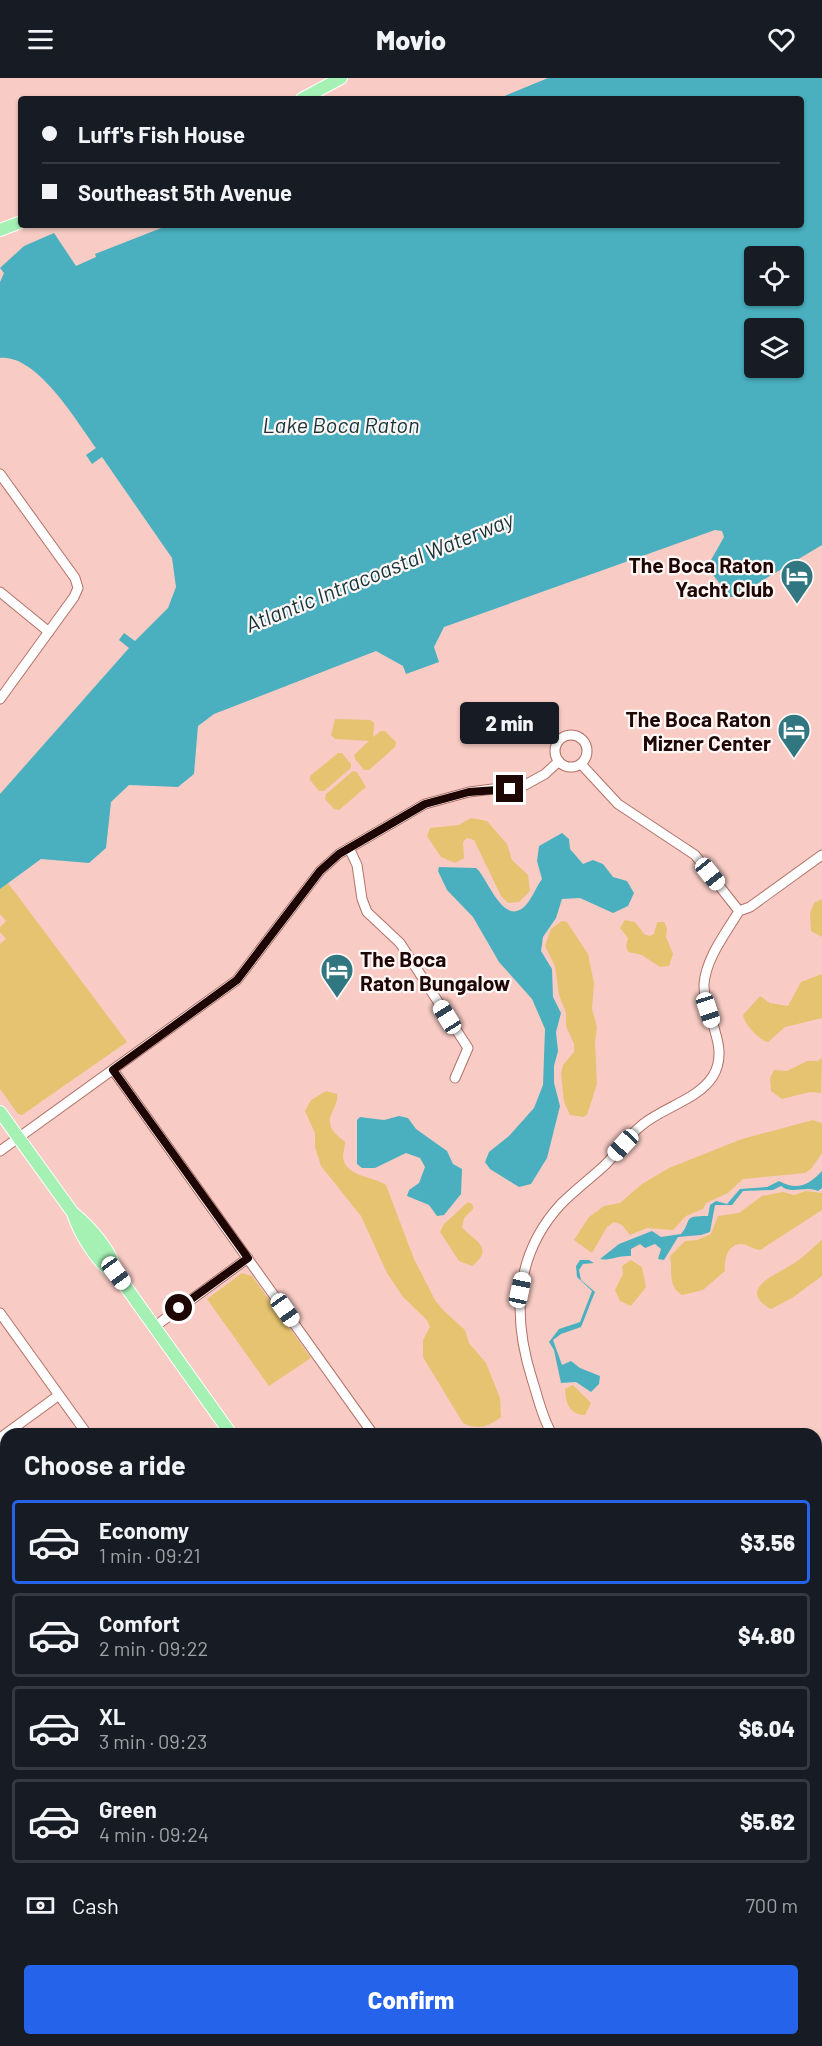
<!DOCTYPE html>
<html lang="en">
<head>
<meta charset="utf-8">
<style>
	:root { --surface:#171b24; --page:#242831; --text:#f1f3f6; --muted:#9ea1a6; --line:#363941; --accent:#2563eb }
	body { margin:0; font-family:Barlow,sans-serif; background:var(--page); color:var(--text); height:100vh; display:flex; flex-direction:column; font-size:22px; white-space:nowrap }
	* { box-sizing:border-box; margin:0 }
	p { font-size:20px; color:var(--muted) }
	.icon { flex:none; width:33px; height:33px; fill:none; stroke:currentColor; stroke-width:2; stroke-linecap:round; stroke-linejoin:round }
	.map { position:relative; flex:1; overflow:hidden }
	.sheet { position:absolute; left:0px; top:1350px; width:822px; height:618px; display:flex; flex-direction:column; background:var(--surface); border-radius:18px 18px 0 0; box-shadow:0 2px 4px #0004 }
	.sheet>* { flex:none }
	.banner { position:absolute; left:18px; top:18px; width:786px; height:132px; border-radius:6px; box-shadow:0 2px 4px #0004; display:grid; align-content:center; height:132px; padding:0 24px; background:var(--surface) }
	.controls { position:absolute; left:744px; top:168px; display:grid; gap:12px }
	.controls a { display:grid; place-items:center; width:60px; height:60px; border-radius:6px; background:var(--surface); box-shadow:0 2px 4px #0004; font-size:30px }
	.end { position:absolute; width:27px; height:27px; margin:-14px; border:8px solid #1d0604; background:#fff; box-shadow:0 0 0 3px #fff }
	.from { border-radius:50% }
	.bubble { position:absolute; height:42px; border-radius:6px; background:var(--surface); box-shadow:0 2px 4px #0004; font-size:20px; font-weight:800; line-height:42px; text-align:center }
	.car { position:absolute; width:18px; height:36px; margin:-18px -9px; border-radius:8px; box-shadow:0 0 4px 2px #0007; background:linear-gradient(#fff 24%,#345 0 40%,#fff 0 76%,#345 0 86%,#fff 0) }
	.banner b { display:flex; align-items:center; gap:21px; height:57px; font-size:22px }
	.banner b+b { border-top:2px solid var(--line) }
	.banner i { width:15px; height:15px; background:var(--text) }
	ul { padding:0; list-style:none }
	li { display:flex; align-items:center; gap:18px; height:84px; margin:0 12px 9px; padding:0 12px; border:3px solid var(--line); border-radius:6px }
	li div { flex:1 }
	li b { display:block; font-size:22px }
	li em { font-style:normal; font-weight:800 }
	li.on { border-color:var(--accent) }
	li>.icon { width:54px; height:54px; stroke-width:1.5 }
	h2 { padding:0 24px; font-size:27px; line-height:72px }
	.pay { display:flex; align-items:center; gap:15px; height:66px; padding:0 24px; font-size:22px }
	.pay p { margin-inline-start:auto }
	.primary-button { display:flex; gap:12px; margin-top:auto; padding:12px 24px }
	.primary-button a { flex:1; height:69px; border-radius:6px; background:var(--accent); color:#fff; font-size:24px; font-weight:800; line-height:69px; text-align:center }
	header { display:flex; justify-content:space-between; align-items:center; height:78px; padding:0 24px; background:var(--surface); font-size:27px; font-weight:800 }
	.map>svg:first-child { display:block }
</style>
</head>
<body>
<header><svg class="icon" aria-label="menu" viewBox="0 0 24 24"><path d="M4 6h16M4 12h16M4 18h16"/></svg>Movio<svg class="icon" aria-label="heart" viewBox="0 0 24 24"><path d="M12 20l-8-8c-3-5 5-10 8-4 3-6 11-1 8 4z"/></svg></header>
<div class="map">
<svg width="822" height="1968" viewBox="0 0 822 1968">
	<rect width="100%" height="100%" fill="#f8ccc5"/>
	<path fill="#fdbdb4" d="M822,1424V1514L816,1519V1425Z
		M6,1960V1962H212L204,1968H0Z"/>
	<path fill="#e5c370" d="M335,641L370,642L374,645L373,659L381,653H385L396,664L395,669L369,692H364L355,681L354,677L369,663L335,661L331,657Z
		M338,675H342L351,686V690L324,713H319L310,702V698Z
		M353,693L357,694L366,709L339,732L334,731L325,721L326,716Z
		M471,740L487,743L507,766L512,782L528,797L530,813L519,824L508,825L501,818L474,762L467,760L463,764L464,780L455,785L441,779L427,758L430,750L459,747Z
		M8,805L127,964L22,1037L18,1036L0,1011V866L6,861L0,854V849L6,843L0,836V811Z
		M822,821V859L811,853L810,835L814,825Z
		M625,842L635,844L644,856L650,858L654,856L657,844H664L667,850L666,859L673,876L669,888L660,889L642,877L628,874L626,868L628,860L620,850Z
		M562,843L567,844L588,876L594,905L592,931L597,949L595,964L597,1006L587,1037L583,1039L570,1037L564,1024L561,996L563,987L574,974V966L566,948V935L559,917L555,888L545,868L551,851Z
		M822,896V940L785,949L768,964C760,963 744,946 743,937L760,918L770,925L788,928L801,904Z
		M822,980L821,1015L810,1014L782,1021L771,1013L770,1000L774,992L787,993L807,983H818Z
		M326,1013L337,1016C339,1029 326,1036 331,1049C334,1056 340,1059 345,1064C345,1069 343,1074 343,1079C345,1099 373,1098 386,1107L414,1181L435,1222L444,1233L465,1252L469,1265L486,1285L500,1320L501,1339C489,1349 477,1352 463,1345L423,1279V1262L430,1249L427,1242L403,1219L387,1195L361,1138L321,1088L315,1069V1055L305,1033L311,1022Z
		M813,1042L822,1045V1075L811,1091L805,1095L743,1101L728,1115L706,1125L703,1131L686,1138L673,1152L647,1150L630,1157L622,1147L614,1144L607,1149L592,1175L574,1162L589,1139L604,1128L620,1125L642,1106L669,1090L742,1061Z
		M806,1113L822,1115V1132L760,1172C753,1171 747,1166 741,1166C727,1166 724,1183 725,1193L703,1212L682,1217C667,1208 673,1193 670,1178L685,1163L697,1162L711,1156L718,1138L739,1135L762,1118L783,1114L794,1117Z
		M468,1124L473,1127V1131L464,1140L462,1149C471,1161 497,1169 472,1188L459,1183L440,1154L444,1146Z
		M822,1162V1198L792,1220L771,1231C735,1211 778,1196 793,1186C804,1179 812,1170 822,1162Z
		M631,1182L642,1189L646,1209L631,1228L620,1223L615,1212L623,1196L622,1188Z
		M242,1195L252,1198L311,1280L269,1308L207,1221Z
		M573,1307L591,1325L585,1337C569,1336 566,1326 565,1311Z"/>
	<path fill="#4ab0bf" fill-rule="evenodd" d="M548,0H822V467L735,519H730L707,489L724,459L722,453L715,452L444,549L434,569L439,584L406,596L403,588L376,573L214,636L198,648L194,696L178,709L129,707L111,724L106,770L89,785L41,781L0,811V716L129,570L119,562L124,555L135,563L168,530L176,509L172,480L102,379L92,386L86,377L96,370C77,344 37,276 0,280V204L4,195L0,190L24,168L54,155L76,188L96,179L95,176L169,147H801V21H497ZM754,178H794V218H754ZM794,250V290H754V250Z
		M562,755L569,761L570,771L583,786L593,782L603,786L613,799L627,803L634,815L628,828L613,835L580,820L562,821L556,840L543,859L541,873L552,891L553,919L561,935L556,954L558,973L554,988V1005L560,1028L547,1080L531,1106L519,1109L490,1091L485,1084L489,1074L509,1058L534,1030L543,1007L545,951L532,921L499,884L473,839L447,812L438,793L439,789L476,790C487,798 503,850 525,828C532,821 536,809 542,801L537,783L539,768Z
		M399,1038L408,1040L416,1051L447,1073L453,1086L462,1091L461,1116L444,1137L437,1138L429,1127L407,1118L409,1112L419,1105L425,1089L420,1080L406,1075L375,1090H362L357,1086V1042L360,1039L384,1042Z
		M822,1093V1110L818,1113C805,1107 792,1117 781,1108L773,1112L743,1113L732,1127H715L710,1154L701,1157L678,1159L664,1182L658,1181L661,1171L655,1166L645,1170L640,1166L631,1171V1178C619,1177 609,1183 600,1181L619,1166L652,1153L661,1159L681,1156C693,1142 681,1138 708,1138L710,1127L716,1123L727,1126L740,1111L767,1109L779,1103C797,1113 809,1107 822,1093Z
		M580,1182H589L594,1185L583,1186L579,1192L581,1202L595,1214C590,1226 586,1237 581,1249L561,1256L553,1262L562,1287L571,1283L580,1290L600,1298L599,1306L591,1314L576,1304L561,1305L554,1272L549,1264L559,1251L580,1244L592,1213L577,1199L576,1188Z"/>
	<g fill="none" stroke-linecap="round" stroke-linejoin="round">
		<g stroke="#b27067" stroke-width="11">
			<path id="minor" d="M0,396L75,500L78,510L74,519L0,621
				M0,514L49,554
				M555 673a16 16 0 1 1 32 0a16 16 0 1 1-32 0Z
				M581,686L618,726L695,777L739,833
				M349,770L357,787L362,821L367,834L400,865L468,970L455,1000
				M113,992L373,1356
				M0,1073L237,902L320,793L339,776L425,726L469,714L525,707L545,696L559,683
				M0,1235L87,1356
				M154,1249L248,1180
				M552,1356C542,1340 538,1319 532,1301C512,1238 514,1177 561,1126C575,1112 591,1100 605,1087C618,1074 628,1058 642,1047C663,1029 698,1022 713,998C731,968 703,937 704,906C706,880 726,855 739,833L750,829L822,777
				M0,1360L59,1317
				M0,1436L6,1444
				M819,1500L822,1504
				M816,1519L822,1514
				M0,1637L6,1645
				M816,1640L822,1636
				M816,1772L822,1780
				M0,1804L6,1813
				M231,1962L236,1968
				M365,1962L370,1968
				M377,1962L382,1968
				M522,1962L526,1968
				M215,1968L224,1962
				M283,1968L291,1962"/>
		</g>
		<g stroke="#fff" stroke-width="14">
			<path id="major" d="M302,21L341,0
				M0,152L21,144
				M0,1034L73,1135C89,1148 113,1174 116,1195L231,1356
				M73,1135C78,1152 99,1190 116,1195
				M816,1402L822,1400
				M816,1416L822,1415
				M816,1728L822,1724
				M816,1744L822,1740
				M816,1931L822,1928
				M0,1945L6,1936
				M816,1951L822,1948
				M0,1958L6,1954
				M665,1962L669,1968
				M484,1968L492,1962
				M507,1968L515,1962
				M741,1968L753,1962
				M783,1968L795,1962"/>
		</g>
		<use href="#minor" stroke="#fff" stroke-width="9"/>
		<use href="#major" stroke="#a5f1b4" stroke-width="12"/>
	</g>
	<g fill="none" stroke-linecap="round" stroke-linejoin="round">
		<path stroke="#1d0604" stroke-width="8" d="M179,1230L248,1180L113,992L237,902L320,793L339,776L425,726L469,714L510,711"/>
	</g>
	<defs>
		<g id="hotel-pin" transform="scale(1.725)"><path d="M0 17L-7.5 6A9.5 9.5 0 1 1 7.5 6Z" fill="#307782" stroke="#fff7f6"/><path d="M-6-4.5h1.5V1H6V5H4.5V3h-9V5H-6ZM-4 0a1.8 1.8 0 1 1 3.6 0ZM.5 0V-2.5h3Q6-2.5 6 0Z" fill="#fff"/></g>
	</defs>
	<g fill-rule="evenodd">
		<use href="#hotel-pin" x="797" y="498"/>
		<use href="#hotel-pin" x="794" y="652"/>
		<use href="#hotel-pin" x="337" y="892"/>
	</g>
	<g text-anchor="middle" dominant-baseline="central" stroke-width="4.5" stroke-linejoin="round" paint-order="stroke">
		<g font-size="21" font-weight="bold" fill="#1d0604" stroke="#fff7f6" text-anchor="end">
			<text x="774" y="486">The Boca Raton<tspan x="774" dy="24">Yacht Club</tspan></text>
			<text x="771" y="640">The Boca Raton<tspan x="771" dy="24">Mizner Center</tspan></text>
			<text x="360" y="880" text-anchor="start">The Boca<tspan x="360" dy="24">Raton Bungalow</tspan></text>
		</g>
		<g font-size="22" font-style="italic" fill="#143439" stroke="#fff7f6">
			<text x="341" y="346">Lake Boca Raton</text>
			<text transform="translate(379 493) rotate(-22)">Atlantic Intracoastal Waterway</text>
		</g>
	</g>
</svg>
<div class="controls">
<a><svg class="icon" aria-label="locate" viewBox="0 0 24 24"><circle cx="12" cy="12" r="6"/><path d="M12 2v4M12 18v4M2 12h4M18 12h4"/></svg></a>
<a><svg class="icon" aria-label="layers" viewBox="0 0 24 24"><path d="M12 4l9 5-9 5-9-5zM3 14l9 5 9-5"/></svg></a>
</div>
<i class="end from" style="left:179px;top:1230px"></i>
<i class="end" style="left:510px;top:711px"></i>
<div class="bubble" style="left:460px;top:624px;width:99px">2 min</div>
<i class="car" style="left:710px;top:796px;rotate:141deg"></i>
<i class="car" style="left:708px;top:932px;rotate:162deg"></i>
<i class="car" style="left:447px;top:939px;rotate:328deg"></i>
<i class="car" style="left:623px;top:1067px;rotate:223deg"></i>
<i class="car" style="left:116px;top:1195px;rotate:144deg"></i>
<i class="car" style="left:520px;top:1212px;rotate:12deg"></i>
<i class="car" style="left:285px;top:1232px;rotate:145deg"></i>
<div class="banner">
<b><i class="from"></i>Luff's Fish House</b>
<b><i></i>Southeast 5th Avenue</b>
</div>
<section class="sheet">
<h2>Choose a ride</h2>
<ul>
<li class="on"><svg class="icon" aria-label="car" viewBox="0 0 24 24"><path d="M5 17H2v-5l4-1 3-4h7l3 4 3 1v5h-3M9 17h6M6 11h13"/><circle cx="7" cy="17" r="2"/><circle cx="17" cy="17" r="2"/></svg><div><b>Economy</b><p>1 min · 09:21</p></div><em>$3.56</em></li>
<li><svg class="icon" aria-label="car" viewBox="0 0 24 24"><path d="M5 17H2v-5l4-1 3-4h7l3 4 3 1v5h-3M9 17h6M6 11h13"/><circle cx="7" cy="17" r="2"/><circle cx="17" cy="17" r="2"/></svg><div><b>Comfort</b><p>2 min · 09:22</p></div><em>$4.80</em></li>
<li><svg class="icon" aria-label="car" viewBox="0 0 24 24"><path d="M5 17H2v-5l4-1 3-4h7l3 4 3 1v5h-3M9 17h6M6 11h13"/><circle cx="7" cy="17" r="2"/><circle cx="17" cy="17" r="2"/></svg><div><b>XL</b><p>3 min · 09:23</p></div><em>$6.04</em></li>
<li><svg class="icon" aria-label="car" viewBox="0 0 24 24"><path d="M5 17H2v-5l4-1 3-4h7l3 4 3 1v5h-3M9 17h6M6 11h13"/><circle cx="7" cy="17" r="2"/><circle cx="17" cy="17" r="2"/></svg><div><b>Green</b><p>4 min · 09:24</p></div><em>$5.62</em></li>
</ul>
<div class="pay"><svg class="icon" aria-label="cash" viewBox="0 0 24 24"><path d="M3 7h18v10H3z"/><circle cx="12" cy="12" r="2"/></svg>Cash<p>700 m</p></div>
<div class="primary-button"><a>Confirm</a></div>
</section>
</div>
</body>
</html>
